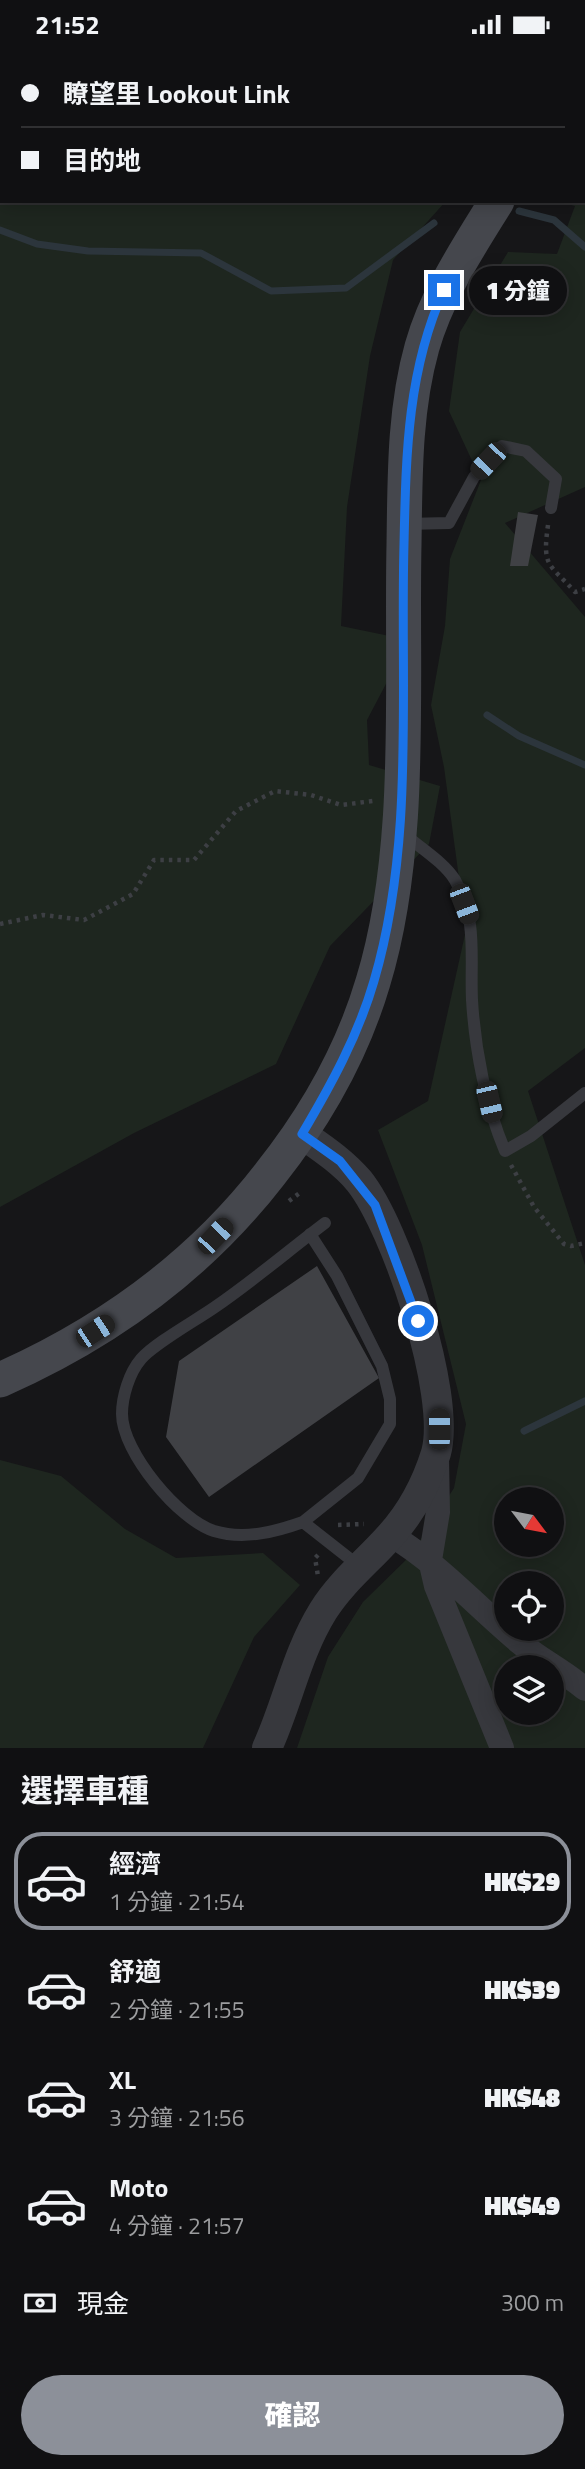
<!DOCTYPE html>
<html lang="zh-TW">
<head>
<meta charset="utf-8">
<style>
	:root { --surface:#101012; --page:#1e1e20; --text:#f1f3f6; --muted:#9c9d9f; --line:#303032; --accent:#8c9099 }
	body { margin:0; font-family:"Titillium Web","Noto Sans TC",sans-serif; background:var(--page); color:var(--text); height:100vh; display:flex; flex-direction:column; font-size:26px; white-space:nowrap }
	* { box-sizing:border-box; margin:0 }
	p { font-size:23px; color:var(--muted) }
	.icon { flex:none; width:38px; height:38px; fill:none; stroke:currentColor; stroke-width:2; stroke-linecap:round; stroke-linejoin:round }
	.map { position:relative; height:1699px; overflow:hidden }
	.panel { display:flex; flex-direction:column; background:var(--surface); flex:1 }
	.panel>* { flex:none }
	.hud { position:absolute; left:0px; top:0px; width:586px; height:154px; box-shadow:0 4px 18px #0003,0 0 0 2px var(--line); display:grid; align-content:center; height:154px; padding:0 21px; background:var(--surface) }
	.needle { width:46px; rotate:122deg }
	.tools { position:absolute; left:494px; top:1438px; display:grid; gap:14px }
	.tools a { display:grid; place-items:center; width:70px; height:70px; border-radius:50%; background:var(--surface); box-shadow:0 4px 18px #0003,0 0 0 2px var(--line); font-size:35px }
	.end { position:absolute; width:32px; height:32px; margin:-16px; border:9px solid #1a73e8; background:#fff; box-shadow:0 0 0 4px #fff }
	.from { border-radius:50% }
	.bubble { position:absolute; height:49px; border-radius:24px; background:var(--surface); box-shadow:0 4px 18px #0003,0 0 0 2px var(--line); font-size:23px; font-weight:800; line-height:49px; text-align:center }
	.car { position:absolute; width:21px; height:42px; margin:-21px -10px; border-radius:9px; box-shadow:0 0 5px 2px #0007; background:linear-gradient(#222 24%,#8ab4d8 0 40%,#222 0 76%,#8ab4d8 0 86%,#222 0) }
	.hud b { display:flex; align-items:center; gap:24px; height:66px; font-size:26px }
	.hud b+b { border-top:2px solid var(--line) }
	.hud i { width:18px; height:18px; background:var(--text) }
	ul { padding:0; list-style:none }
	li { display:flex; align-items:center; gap:21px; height:98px; margin:0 14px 10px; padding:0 7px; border:4px solid transparent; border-radius:28px }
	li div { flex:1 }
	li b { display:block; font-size:26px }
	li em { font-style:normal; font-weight:800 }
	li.active { border-color:var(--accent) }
	li>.icon { width:63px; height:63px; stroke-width:1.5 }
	h2 { padding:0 21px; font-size:32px; line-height:84px }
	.pay { display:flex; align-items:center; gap:18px; height:77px; padding:0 21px; font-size:26px }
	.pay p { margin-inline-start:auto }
	.cta { display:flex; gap:14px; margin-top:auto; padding:14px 21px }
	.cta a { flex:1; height:80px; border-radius:42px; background:var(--accent); color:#fff; font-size:28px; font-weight:800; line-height:80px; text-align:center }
	.status { display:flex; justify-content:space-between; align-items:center; height:49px; padding:0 35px; background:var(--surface); direction:ltr }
	.status svg { height:19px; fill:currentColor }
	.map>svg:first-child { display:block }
</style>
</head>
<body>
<div class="status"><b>21:52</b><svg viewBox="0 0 49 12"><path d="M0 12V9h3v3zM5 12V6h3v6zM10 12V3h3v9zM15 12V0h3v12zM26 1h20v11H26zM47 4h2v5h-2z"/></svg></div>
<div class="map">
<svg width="585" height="1699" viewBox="0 0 585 1699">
	<rect width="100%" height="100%" fill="#161618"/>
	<path fill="#1e261f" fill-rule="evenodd" d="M0,0H567L2,2V152H446L393,211L370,307L347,458L341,577L409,591L367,671L369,716L440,737L429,795L330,897L276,1015L134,1084L0,1158Z
		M585,105V438L505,474L585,568V999L528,1042L585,1216V1699H297L328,1608L363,1553L410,1507L454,1439L466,1375L422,1196L378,1081L428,1052L466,881L444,718L431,656L445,577L450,510L481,431L449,362L460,283L508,203L557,205L575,157L555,152H584ZM506,1451H551V1496H506ZM506,1535H551V1580H506ZM506,1619H551V1664H506Z
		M0,1411L61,1427L125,1480L176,1509L263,1504L300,1536L254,1588L203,1699H0Z"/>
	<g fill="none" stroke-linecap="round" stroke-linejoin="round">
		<path stroke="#2c353c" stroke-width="7" d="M519,162L554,171L585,198
			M0,181L37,195L88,202L201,204L271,242L346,239L434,174
			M487,666L519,687L585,716
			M524,1382L585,1352"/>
	</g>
	<path fill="#404145" d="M518,463L538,466L528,517H510Z
		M317,1217L379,1329L209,1448L166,1388L179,1312Z"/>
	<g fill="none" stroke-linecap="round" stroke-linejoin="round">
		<path stroke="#3d3f44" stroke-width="4.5" stroke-dasharray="3.5 5" stroke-linecap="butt" d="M548,476C542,519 549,514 575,543L585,540
			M0,875L43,866L84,871L133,845L154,811H194L236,762L275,742L311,746L341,756L373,752
			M511,1116L534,1158L564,1195L571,1197L585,1194
			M289,1152L301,1143
			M338,1476L364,1475
			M318,1506L315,1509L318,1527"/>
		<path stroke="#37383d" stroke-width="12" d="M584,87H585
			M584,130H585
			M405,475L449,474L474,428L502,397L526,402L556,430L551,459
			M403,784C419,798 444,813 455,831C478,872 470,907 472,951C475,1001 486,1057 505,1102L531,1087L585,1044
			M325,1174C288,1202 253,1232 215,1258C195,1272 155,1294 141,1310C129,1324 122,1348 122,1365C122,1403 179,1471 214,1482C244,1491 275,1483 303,1473L359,1517
			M303,1473L358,1429L390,1375V1350L382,1317L337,1227L310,1185"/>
		<path stroke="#37383d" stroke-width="24" d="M437,1409L438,1463L430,1511L436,1537L502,1699
			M391,1486C440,1516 476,1557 519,1593C539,1610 564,1622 585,1640"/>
		<path stroke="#37383d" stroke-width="30" d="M267,1699C288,1653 296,1606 323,1562C342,1532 367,1513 390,1487C411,1464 427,1433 436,1404C452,1346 396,1178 359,1132C343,1113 322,1099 302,1085"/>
		<path stroke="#45474d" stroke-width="35" d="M584,18L585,17
			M0,1331C106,1284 199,1217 270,1125C316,1067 352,1004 373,933C414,799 401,636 404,496C405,430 404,362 422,298C437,245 468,199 497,152"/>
	</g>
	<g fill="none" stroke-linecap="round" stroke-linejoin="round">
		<path stroke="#1a73e8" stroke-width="9" d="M418,1272L375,1156L340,1112L302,1085C331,1036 358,987 374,932C415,793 400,639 404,495C406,408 407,322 444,241"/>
	</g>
</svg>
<div class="tools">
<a><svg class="needle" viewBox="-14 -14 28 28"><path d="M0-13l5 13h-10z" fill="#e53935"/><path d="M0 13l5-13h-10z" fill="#9c9d9f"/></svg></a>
<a><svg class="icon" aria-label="locate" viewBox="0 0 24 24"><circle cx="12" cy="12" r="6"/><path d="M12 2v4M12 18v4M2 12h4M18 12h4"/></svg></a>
<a><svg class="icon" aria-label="layers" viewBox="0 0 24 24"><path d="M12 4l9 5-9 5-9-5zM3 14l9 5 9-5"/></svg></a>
</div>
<i class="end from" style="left:418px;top:1272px"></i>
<i class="end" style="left:444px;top:241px"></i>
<div class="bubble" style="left:469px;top:217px;width:98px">1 分鐘</div>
<i class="car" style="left:488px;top:412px;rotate:223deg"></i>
<i class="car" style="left:464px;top:855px;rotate:159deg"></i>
<i class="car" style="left:489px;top:1053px;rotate:167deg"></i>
<i class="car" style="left:215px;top:1187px;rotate:44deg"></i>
<i class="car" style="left:95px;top:1282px;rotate:57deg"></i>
<i class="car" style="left:439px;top:1380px;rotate:0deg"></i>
<div class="hud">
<b><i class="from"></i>瞭望里 Lookout Link</b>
<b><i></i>目的地</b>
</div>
</div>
<section class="panel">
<h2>選擇車種</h2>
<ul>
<li class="active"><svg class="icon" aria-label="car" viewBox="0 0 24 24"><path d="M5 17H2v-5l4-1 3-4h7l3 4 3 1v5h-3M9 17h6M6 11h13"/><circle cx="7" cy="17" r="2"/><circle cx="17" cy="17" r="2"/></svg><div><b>經濟</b><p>1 分鐘 · 21:54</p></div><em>HK$29</em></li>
<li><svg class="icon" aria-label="car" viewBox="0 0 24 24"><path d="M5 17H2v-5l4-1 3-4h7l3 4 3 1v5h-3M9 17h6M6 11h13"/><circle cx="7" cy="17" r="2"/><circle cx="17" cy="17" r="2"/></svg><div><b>舒適</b><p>2 分鐘 · 21:55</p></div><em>HK$39</em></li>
<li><svg class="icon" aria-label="car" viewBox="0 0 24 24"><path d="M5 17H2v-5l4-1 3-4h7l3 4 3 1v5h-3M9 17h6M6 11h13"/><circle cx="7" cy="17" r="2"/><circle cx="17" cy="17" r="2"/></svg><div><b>XL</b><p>3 分鐘 · 21:56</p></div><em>HK$48</em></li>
<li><svg class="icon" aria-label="car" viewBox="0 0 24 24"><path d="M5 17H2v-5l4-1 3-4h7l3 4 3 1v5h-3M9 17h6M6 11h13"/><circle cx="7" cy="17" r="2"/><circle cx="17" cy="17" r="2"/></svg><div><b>Moto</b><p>4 分鐘 · 21:57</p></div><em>HK$49</em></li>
</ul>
<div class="pay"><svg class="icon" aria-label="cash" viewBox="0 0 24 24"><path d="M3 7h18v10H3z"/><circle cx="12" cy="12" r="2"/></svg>現金<p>300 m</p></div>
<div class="cta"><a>確認</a></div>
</section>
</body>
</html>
